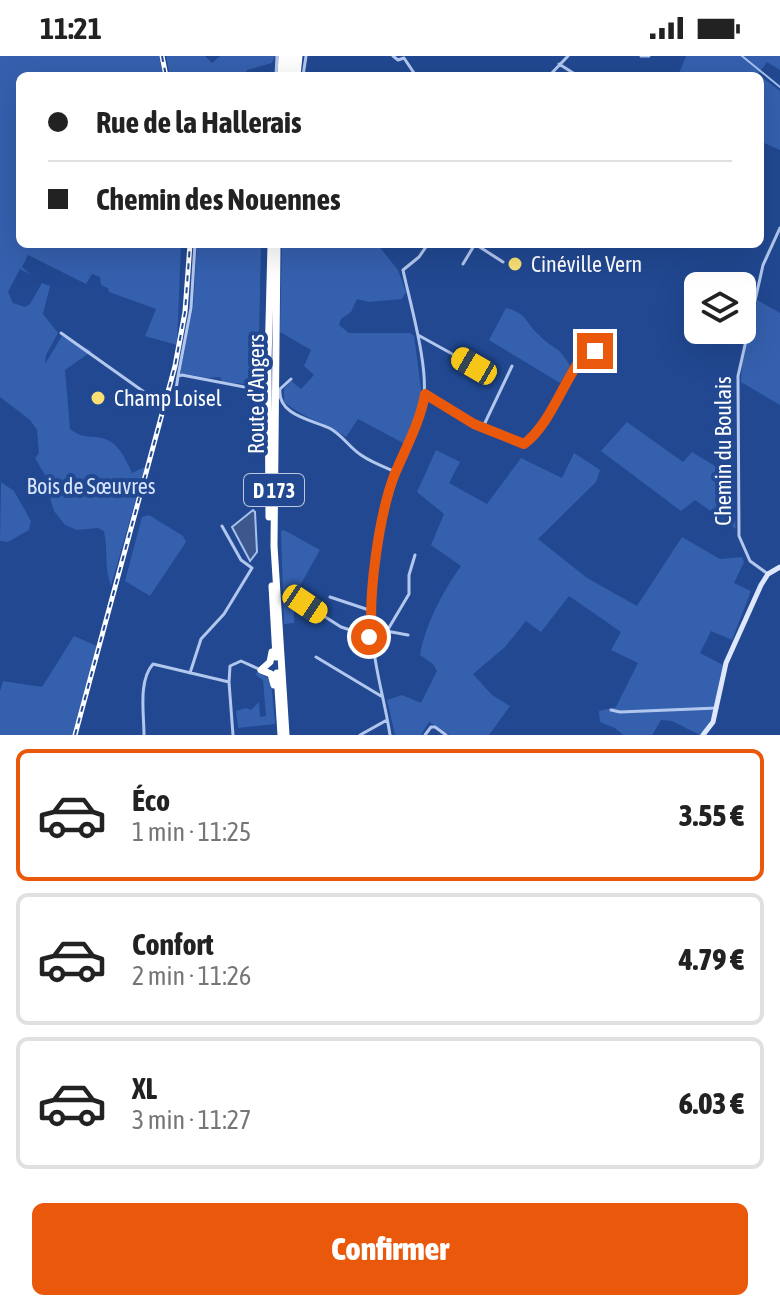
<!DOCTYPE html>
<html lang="fr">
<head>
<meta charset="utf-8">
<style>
	:root { --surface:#fff; --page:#f2f2f2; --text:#222; --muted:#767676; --line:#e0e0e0; --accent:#ea580c }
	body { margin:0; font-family:"Asap Condensed",sans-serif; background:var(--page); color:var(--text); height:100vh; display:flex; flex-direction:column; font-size:30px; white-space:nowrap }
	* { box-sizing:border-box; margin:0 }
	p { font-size:26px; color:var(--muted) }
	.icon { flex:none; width:44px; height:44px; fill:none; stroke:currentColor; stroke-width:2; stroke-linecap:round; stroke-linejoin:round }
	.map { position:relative; height:679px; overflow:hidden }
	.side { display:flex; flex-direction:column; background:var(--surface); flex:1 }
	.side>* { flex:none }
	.guide { position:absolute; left:16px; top:16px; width:748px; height:176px; border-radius:12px; box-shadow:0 8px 32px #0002; display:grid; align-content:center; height:176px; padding:0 32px; background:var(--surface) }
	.buttons { position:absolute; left:684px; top:216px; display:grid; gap:16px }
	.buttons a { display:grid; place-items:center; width:72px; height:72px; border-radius:12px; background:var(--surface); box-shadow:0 8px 32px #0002; font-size:40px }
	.end { position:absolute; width:36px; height:36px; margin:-18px; border:10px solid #ea580c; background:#fff; box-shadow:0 0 0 4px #fff }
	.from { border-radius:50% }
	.car { position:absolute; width:24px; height:48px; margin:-24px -12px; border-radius:10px; box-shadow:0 0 6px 2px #0007; background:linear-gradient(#f5c518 24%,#345 0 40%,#f5c518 0 76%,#345 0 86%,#f5c518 0) }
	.guide b { display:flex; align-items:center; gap:28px; height:76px; font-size:30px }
	.guide b+b { border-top:2px solid var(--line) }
	.guide i { width:20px; height:20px; background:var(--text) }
	ul { padding:14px 0 0; list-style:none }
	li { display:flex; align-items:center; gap:24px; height:132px; margin:0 16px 12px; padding:0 16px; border:4px solid var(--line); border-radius:12px }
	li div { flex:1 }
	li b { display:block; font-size:30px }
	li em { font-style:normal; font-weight:800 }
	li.selected { border-color:var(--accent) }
	li>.icon { width:72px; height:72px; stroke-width:1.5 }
	.primary-button { display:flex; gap:16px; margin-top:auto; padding:16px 32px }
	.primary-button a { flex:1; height:92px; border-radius:12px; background:var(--accent); color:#fff; font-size:32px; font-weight:800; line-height:92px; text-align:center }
	.status { display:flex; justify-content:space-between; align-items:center; height:56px; padding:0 40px; background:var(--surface); direction:ltr }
	.status svg { height:22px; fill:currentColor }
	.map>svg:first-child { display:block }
</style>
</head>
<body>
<div class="status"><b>11:21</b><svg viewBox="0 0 49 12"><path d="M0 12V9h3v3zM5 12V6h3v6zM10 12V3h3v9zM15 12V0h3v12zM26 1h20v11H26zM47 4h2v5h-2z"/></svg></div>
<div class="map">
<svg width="780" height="679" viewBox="0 0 780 679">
	<rect width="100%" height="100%" fill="#214891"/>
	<path fill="#3560ae" d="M0,0H159L163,20H20V188H181L177,289L145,280L156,253L109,236L108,232L101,229L100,221L92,218L86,228L28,199L22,211L31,219L20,213L8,236L13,247L25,251L30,248L42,227L50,230L43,258L58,277L46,299L45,308L62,280L92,295L65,314L70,373C78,379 85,381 95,381C117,382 124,400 132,417L145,411L111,530C104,511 108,494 104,475L98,472L77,474L65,469L54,455L47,432L48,424L35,402L39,397L37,374L30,364L0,341Z
		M166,0H205L212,7L220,0H275L272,7L247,14L244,20H170Z
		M686,0H780V14L767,6L758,18L780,35V94L760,85V20H678Z
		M197,188H261L258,323L255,329L223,326L220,321L208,322L180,317L193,252Z
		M282,188H377L398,214L406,236L402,243L369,246L357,243L351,256L341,263L339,269L349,277H410L414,280L422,340L418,356L405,388L358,363L346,381C326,367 303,362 284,346V333L291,325L301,333L314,319L304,310L311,294L280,276Z
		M757,244L780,257V349L741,326L742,304Z
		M506,252C528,258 524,265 539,279C553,294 558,288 570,310L560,327L489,284Z
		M627,366L683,406L692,396L728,418L715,435L733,448L736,473L695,444L681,455L601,395Z
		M436,394L460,406L449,427L487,448L521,402L562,422L574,397L600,414L596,426L538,483L587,522L637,550L682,481L720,503L742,501L744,506L734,527L751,535L732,584L711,575L700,597L723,609C716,632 718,662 700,679L672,665L661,664L652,679H623L615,672L600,666L599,655L616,651L638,607L611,594L621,576L569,540L541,576L526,565L505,591L473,618L492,639L510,650L489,679H450L429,666L421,679H395L387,644L402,639L421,647L437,615L433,608L420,599C425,569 443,535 461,510L431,489L444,458L417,436Z
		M1,426L14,435L31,465L29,474L8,486L0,485Z
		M149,459L183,480L186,486L150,540L125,525L142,461Z
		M284,474L320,494L294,540V567L284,568L281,475Z
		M74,580L97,590L72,679H0V635L3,625L42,631Z
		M257,615L271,624L275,668L238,672L236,655L246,652L251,654L259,646L260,661L266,660L263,624L256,619Z"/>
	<path fill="#3c588d" stroke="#a6c1ee" stroke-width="2" d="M253,454L255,456L257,496L250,505L232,471Z"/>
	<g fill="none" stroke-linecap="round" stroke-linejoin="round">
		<path stroke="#a6c1ee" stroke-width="2" d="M742,0L780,31"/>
		<path stroke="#b2c7ed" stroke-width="3" d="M393,0L398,4L404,2
			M641,0H649
			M404,2L416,20
			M559,8L578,20
			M276,20L277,0
			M303,20L306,0
			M549,20L568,0
			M463,208L475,188L503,206
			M61,277L154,343L170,347L175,341L178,320L182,319L260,334
			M418,279L474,310
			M178,320L191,252L195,188
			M291,323L280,333C277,360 314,364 331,373C343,380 350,392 361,399C371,406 384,411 396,416
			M425,338L474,368L524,388C551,368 564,324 585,297L595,295L603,302
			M483,371L512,310
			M768,518L750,505L739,480L738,320L763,209L780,172
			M330,541L372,555
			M305,548L341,571L372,581
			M371,575H387L409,538V519L415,499
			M386,575L408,579
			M316,601L381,640
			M190,617L201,583L224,558L252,512L241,504L222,470
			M611,654L620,656L717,652
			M144,679C144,658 138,625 153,608L229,626
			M233,679L229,626L230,610L241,605L261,614
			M360,679L387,664
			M390,679C385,645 374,612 372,577C370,542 376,502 381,467C388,424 414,388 423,346C430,315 410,247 403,214L419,201L428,188
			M425,679L431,671H435L446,679"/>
		<path stroke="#dee8fa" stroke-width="5" d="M703,679L713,666L726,607L761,529L768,518L780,511"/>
		<path stroke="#fff" stroke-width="7" d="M281,20L282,0
			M286,20L288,0
			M291,20L294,0
			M297,20L299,0
			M277,188L274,490L286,679
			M269,461L268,306L271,188
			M272,530L276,601
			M272,596L270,606L261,614L271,618L274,629
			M277,617L281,679"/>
		<g stroke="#fff" stroke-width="5">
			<path id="rail" d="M162,0L166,20
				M75,679L175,310L185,256L190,188"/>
		</g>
		<use href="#rail" stroke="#214891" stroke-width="2" stroke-dasharray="6" stroke-linecap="butt"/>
	</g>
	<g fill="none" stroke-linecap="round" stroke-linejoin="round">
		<path stroke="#ea580c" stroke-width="10" d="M369,581H372C368,538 379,460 394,420C405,393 420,367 425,338L474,368L524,388C551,368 564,323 585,297L595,295"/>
	</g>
	<g fill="#f9df74" stroke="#214891" stroke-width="3">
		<circle cx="515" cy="208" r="8"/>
		<circle cx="98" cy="342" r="8"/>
	</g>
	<g text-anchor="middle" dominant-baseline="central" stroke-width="8" stroke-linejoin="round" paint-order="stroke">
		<rect fill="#214891" stroke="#bcc8de" stroke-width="2" x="244" y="418" width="60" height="32" rx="6"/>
		<g font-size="20" font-weight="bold" fill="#fff">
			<text x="274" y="434">D 173</text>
		</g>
		<g font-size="22" fill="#fff" stroke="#214891" text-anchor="start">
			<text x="531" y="208">Cinéville Vern</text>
			<text x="114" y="342">Champ Loisel</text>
		</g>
		<g font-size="22" fill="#fff" stroke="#214891">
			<text transform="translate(256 338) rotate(-90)">Route d'Angers</text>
			<text transform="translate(723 395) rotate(-90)">Chemin du Boulais</text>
		</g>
		<g font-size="22" fill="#d8e4f9" stroke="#214891">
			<text x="91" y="430">Bois de Sœuvres</text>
		</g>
	</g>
</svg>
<div class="buttons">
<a><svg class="icon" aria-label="layers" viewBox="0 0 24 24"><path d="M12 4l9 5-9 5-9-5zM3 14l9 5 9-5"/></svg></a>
</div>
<i class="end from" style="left:369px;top:581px"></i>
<i class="end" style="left:595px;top:295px"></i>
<i class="car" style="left:474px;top:310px;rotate:300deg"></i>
<i class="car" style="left:305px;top:548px;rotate:124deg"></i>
<div class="guide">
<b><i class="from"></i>Rue de la Hallerais</b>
<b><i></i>Chemin des Nouennes</b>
</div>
</div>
<section class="side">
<ul>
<li class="selected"><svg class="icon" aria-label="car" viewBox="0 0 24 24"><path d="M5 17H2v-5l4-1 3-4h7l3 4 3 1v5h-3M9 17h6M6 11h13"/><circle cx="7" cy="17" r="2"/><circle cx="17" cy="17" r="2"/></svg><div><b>Éco</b><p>1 min · 11:25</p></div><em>3.55 €</em></li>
<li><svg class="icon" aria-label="car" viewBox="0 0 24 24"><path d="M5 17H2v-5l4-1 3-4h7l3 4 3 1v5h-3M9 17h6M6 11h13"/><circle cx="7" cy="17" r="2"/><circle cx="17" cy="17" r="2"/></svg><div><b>Confort</b><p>2 min · 11:26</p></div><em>4.79 €</em></li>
<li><svg class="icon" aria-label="car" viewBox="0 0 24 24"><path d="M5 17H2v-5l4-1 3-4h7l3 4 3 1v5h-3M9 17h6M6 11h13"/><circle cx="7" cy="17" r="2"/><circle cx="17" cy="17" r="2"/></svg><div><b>XL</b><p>3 min · 11:27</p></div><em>6.03 €</em></li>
</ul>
<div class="primary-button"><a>Confirmer</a></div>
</section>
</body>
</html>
